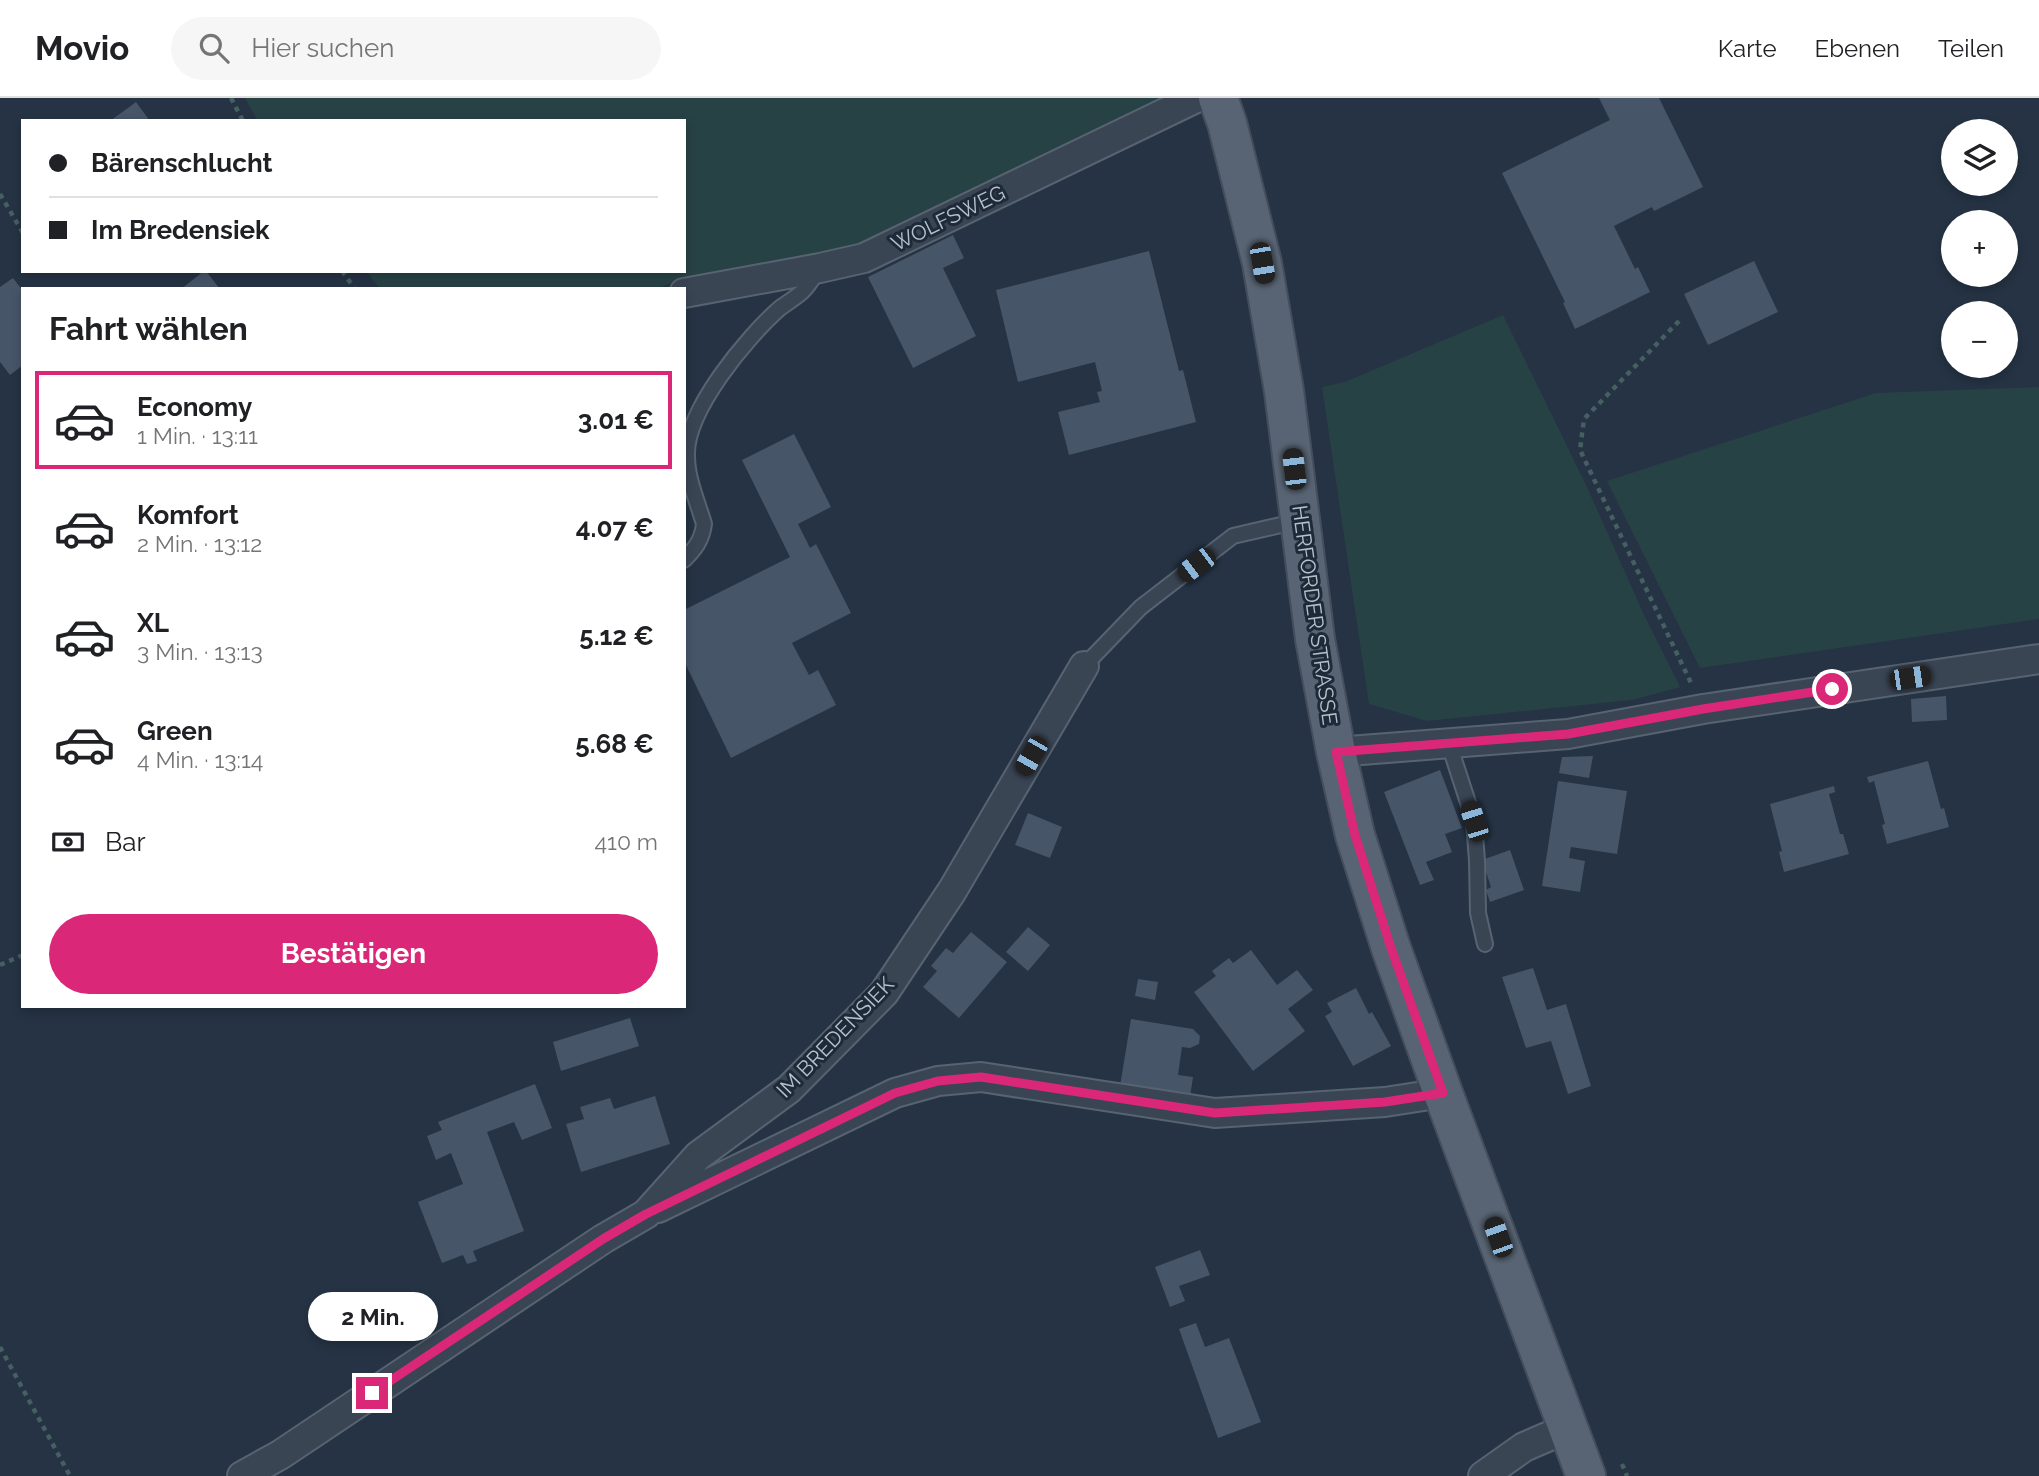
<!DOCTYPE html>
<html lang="de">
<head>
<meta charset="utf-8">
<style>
	:root { --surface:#fff; --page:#f6f6f6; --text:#202124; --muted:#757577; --line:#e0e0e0; --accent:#db2777 }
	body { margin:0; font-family:Raleway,sans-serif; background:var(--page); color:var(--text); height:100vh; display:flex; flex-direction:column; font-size:26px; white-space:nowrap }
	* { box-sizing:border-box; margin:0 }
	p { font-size:23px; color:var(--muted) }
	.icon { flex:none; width:38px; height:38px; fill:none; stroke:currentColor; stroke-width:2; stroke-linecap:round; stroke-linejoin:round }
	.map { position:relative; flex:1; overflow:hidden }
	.drawer { position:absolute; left:21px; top:189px; width:665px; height:721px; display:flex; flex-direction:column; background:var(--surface); border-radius:0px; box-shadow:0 4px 10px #0003 }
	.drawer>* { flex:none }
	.top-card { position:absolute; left:21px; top:21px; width:665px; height:154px; border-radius:0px; box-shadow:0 4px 10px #0003; display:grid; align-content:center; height:154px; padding:0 28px; background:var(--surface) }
	.buttons { position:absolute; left:1941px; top:21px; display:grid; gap:14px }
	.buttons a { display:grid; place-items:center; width:77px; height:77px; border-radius:50%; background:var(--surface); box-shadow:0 4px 10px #0003; font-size:35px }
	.end { position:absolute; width:32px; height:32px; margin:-16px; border:9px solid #db2777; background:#fff; box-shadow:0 0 0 4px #fff }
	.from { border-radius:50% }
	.bubble { position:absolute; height:49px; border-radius:24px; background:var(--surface); box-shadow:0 4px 10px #0003; font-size:23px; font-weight:700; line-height:49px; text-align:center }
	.car { position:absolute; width:21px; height:42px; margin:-21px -10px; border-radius:9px; box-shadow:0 0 5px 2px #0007; background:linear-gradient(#222 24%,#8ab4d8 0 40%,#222 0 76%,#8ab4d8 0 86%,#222 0) }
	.top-card b { display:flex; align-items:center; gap:24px; height:66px; font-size:26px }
	.top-card b+b { border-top:2px solid var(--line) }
	.top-card i { width:18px; height:18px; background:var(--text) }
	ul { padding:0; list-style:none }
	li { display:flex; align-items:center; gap:21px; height:98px; margin:0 14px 10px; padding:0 14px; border:4px solid transparent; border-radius:0px }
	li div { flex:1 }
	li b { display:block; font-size:26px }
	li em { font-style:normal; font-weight:700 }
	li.selected { border-color:var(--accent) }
	li>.icon { width:63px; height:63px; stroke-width:1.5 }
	h2 { padding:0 28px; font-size:32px; line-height:84px }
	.pay { display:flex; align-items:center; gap:18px; height:77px; padding:0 28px; font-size:26px }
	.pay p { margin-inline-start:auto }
	.button { display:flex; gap:14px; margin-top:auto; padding:14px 28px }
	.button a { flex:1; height:80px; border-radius:42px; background:var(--accent); color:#fff; font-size:28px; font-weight:700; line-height:80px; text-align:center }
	header { display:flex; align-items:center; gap:42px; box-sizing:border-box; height:98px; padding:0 35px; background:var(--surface); border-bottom:2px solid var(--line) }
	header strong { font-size:33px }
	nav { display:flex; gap:38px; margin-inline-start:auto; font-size:24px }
	.search { width:490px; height:63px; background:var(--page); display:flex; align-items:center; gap:18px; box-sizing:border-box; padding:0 24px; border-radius:38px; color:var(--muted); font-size:26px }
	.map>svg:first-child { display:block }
</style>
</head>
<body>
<header>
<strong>Movio</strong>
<div class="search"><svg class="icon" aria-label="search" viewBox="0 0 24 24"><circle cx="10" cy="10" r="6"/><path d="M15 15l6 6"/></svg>Hier suchen</div>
<nav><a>Karte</a><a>Ebenen</a><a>Teilen</a></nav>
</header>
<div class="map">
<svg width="2039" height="1378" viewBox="0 0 2039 1378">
	<rect width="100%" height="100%" fill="#253344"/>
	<path fill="#274245" d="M245,0H1167L860,150L681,181L657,191H380L366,173H684V23H258Z
		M1503,217L1587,389L1645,519L1680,589L1632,602L1427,623L1369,606L1322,289L1345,284Z
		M2039,289V521L1700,570L1607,383L1876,295Z"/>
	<path fill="#465568" d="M1599,0H1659L1703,89L1654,113L1652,109L1614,128L1635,171L1638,169L1650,194L1575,231L1563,205L1565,204L1502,75L1610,22Z
		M136,4L150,23H110Z
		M953,137L964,160L943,170L976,238L913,270L868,179Z
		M1149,153L1179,273L1183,272L1196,324L1069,357L1058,314L1100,304L1097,294L1102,293L1095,264L1018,284L996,192Z
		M1754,163L1778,214L1708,247L1684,196Z
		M204,173H206L220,191H181Z
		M13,180L23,193V267L10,277L0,264V189Z
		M794,336L831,409L798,426L810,450L816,446L851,515L792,545L809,577L818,572L836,607L731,660L684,563V512L790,459L742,362Z
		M1946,598L1947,622L1912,624L1911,601Z
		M1593,658L1589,680L1559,675L1562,659Z
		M1928,663L1941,711L1944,710L1949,729L1887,746L1882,727L1885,726L1874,683L1869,685L1867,679Z
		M1440,672L1462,730L1445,736L1452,754L1426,764L1434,782L1420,787L1384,694Z
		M1558,683L1627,693L1617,756L1571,749L1569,760L1585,763L1580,794L1542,788Z
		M1834,688L1835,694L1829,696L1840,736H1843L1849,756L1784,774L1779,754L1782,753L1770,706Z
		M1028,715L1062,729L1050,760L1015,747Z
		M1510,752L1524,792L1490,804L1486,792L1491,789L1482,762Z
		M1028,829L1050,847L1028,873L1006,854Z
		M971,834L1007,864L959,920L923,889L937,873L931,868L946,850L953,855Z
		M1251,852L1277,887L1297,872L1313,892L1288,911L1305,933L1253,973L1194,894L1216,878L1212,873L1229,860L1233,865Z
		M1533,870L1547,912L1566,906L1591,988L1568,996L1551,943L1526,950L1502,879Z
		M1138,881L1158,884L1155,902L1135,898Z
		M1356,890L1369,916L1372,914L1391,948L1353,968L1325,918L1332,914L1327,905Z
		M630,920L639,948L561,973L553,944Z
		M1131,921L1193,931L1200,938L1199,946L1190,950L1182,949L1178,977L1193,979L1190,999L1120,988Z
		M535,986L552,1030L522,1042L514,1024L487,1034L524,1133L473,1153L477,1163L467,1166L463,1157L442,1165L418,1104L463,1086L451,1055L436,1062L427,1038L442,1032L438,1024Z
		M655,998L670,1046L581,1074L566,1026L584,1021L580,1009L610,1000L614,1011Z
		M1200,1152L1210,1177L1179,1188L1185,1203L1170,1209L1155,1169Z
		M1196,1225L1205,1249L1229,1240L1261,1324L1218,1340L1179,1231Z"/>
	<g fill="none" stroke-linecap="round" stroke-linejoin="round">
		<g stroke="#586371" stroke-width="18">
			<path id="lane" d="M684,462C695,451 702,442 704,426C698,405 687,381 687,358C685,313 747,239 780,210C787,205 795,200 802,194C808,188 813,180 818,173
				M1084,568L1141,509L1233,438L1298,423
				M1449,646L1474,723L1477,763L1478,815L1485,846"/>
		</g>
		<g stroke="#586371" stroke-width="32">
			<path id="street" d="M684,195L820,170L864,160L1196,0
				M1336,654L1568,636L1703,611L2039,561
				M658,1110L895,995L938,983L981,979L1215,1015L1385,1004L1443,995
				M242,1378L280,1357L603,1141L646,1116L698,1058L789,991L884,895L952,793L1084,568
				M1483,1378L1524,1349L1568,1330"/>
		</g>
		<g stroke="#444e5d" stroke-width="42">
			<path id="primary" d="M1218,0L1227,25L1262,165L1284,293L1315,541L1336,654L1355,737L1391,850L1443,995L1586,1378"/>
		</g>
		<path stroke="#465f61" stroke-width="4.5" stroke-dasharray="5 5" stroke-linecap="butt" d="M231,0L243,23
			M0,96L23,135
			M342,173L355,191
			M1679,223L1584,321L1580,352L1691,585
			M0,867L23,857
			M0,1249L70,1378
			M1622,1366L1627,1378"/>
		<use href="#lane" stroke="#3a4554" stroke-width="14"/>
		<use href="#street" stroke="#3a4554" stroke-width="28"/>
		<use href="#primary" stroke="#586473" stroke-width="38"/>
	</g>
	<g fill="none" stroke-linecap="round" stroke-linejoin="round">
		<path stroke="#db2777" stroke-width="9" d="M372,1295L603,1141L646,1116L895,995L938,983L981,979L1215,1015L1385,1004L1443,995L1391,850L1355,737L1336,654L1568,636L1703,611L1832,591"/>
	</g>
	<g text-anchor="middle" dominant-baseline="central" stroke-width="6" stroke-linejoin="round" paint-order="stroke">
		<g font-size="21" fill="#b7c0cd" stroke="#1f2a39">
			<text transform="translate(948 120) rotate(-26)">WOLFSWEG</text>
			<text transform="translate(1315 517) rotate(82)">HERFORDER STRASSE</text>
			<text transform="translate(835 939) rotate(-46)">IM BREDENSIEK</text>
		</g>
	</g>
</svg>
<div class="buttons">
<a><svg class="icon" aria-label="layers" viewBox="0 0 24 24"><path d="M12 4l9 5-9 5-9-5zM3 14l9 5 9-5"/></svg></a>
<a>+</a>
<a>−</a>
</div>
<i class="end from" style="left:1832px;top:591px"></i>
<i class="end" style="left:372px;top:1295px"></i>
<div class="bubble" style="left:308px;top:1194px;width:130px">2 Min.</div>
<i class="car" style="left:1262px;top:165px;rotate:170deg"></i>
<i class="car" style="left:1294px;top:371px;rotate:353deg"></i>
<i class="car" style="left:1196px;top:467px;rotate:233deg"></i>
<i class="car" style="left:1910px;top:580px;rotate:82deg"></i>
<i class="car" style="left:1031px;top:658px;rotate:210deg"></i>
<i class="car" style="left:1474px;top:723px;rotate:342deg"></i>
<i class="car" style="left:1498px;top:1139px;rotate:340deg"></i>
<div class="top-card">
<b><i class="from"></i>Bärenschlucht</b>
<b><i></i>Im Bredensiek</b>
</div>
<section class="drawer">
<h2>Fahrt wählen</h2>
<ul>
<li class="selected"><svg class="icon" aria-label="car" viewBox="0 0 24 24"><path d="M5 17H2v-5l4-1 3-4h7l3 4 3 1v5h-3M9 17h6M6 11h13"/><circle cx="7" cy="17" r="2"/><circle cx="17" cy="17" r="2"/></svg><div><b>Economy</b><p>1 Min. · 13:11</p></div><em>3.01 €</em></li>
<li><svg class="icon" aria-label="car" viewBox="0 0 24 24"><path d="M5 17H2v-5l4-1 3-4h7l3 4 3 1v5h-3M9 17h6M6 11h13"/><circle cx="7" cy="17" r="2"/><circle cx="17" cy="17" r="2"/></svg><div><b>Komfort</b><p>2 Min. · 13:12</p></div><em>4.07 €</em></li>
<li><svg class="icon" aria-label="car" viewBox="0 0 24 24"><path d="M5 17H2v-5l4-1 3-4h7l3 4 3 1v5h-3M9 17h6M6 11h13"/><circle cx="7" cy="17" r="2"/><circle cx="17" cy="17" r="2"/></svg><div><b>XL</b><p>3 Min. · 13:13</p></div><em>5.12 €</em></li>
<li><svg class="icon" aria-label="car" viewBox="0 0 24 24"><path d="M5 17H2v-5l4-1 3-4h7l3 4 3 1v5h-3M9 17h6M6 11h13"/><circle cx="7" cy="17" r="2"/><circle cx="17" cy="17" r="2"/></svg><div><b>Green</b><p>4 Min. · 13:14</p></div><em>5.68 €</em></li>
</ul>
<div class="pay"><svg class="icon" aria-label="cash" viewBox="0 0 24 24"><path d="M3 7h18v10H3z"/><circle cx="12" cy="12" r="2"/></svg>Bar<p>410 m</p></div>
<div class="button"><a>Bestätigen</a></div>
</section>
</div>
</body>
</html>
